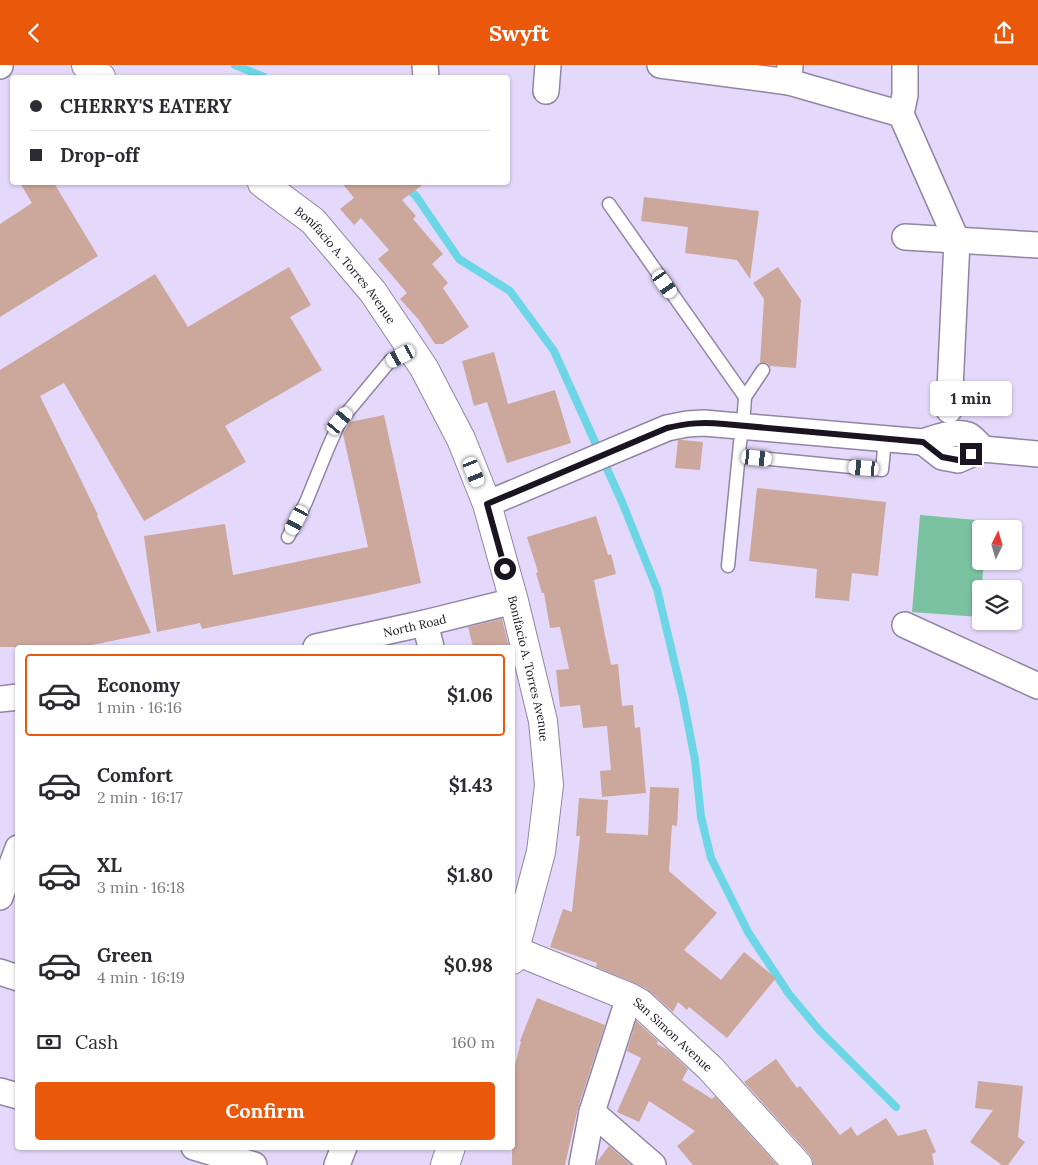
<!DOCTYPE html>
<html lang="en">
<head>
<meta charset="utf-8">
<style>
	:root { --surface:#fff; --page:#f2f2f3; --text:#2b2b33; --muted:#7c7c81; --line:#e1e1e2; --accent:#ea580c }
	body { margin:0; font-family:Lora,serif; background:var(--page); color:var(--text); height:100vh; display:flex; flex-direction:column; font-size:19px; white-space:nowrap }
	* { box-sizing:border-box; margin:0 }
	p { font-size:16px; color:var(--muted) }
	.icon { flex:none; width:28px; height:28px; fill:none; stroke:currentColor; stroke-width:2; stroke-linecap:round; stroke-linejoin:round }
	.map { position:relative; flex:1; overflow:hidden }
	.details { position:absolute; left:15px; top:580px; width:500px; height:505px; display:flex; flex-direction:column; background:var(--surface); border-radius:5px; box-shadow:0 1px 4px #0004 }
	.details>* { flex:none }
	.top-card { position:absolute; left:10px; top:10px; width:500px; height:110px; border-radius:5px; box-shadow:0 1px 4px #0004; display:grid; align-content:center; height:110px; padding:0 20px; background:var(--surface) }
	.needle { width:32px; rotate:5deg }
	.buttons { position:absolute; left:972px; top:455px; display:grid; gap:10px }
	.buttons a { display:grid; place-items:center; width:50px; height:50px; border-radius:5px; background:var(--surface); box-shadow:0 1px 4px #0004; font-size:25px }
	.end { position:absolute; width:22px; height:22px; margin:-11px; border:6px solid #191420; background:#fff; box-shadow:0 0 0 2px #fff }
	.from { border-radius:50% }
	.bubble { position:absolute; height:35px; border-radius:5px; background:var(--surface); box-shadow:0 1px 4px #0004; font-size:16px; font-weight:800; line-height:35px; text-align:center }
	.car { position:absolute; width:15px; height:30px; margin:-15px -8px; border-radius:6px; box-shadow:0 0 4px 1px #0007; background:linear-gradient(#fff 24%,#345 0 40%,#fff 0 76%,#345 0 86%,#fff 0) }
	.top-card b { display:flex; align-items:center; gap:18px; height:48px; font-size:19px }
	.top-card b+b { border-top:1px solid var(--line) }
	.top-card i { width:12px; height:12px; background:var(--text) }
	ul { padding:9px 0 0; list-style:none }
	li { display:flex; align-items:center; gap:15px; height:82px; margin:0 10px 8px; padding:0 10px; border:2px solid transparent; border-radius:5px }
	li div { flex:1 }
	li b { display:block; font-size:19px }
	li em { font-style:normal; font-weight:800 }
	li.on { border-color:var(--accent) }
	li>.icon { width:45px; height:45px; stroke-width:1.5 }
	.pay { display:flex; align-items:center; gap:12px; height:55px; padding:0 20px; font-size:19px }
	.pay p { margin-inline-start:auto }
	.cta { display:flex; gap:10px; margin-top:auto; padding:10px 20px }
	.cta a { flex:1; height:58px; border-radius:5px; background:var(--accent); color:#fff; font-size:20px; font-weight:800; line-height:58px; text-align:center }
	header { display:flex; justify-content:space-between; align-items:center; height:65px; padding:0 20px; background:var(--accent); color:#fff; font-size:22px; font-weight:800 }
	.map>svg:first-child { display:block }
</style>
</head>
<body>
<header><svg class="icon" aria-label="back" viewBox="0 0 24 24"><path d="M15 5l-7 7 7 7"/></svg>Swyft<svg class="icon" aria-label="share" viewBox="0 0 24 24"><path d="M12 15V3M7 8l5-5 5 5M5 13v7h14v-7"/></svg></header>
<div class="map">
<svg width="1038" height="1100" viewBox="0 0 1038 1100">
	<rect width="100%" height="100%" fill="#e5d9fb"/>
	<path fill="#7ac2a0" d="M920,450L988,456L987,464H981V496H984L979,552L912,547Z"/>
	<g fill="none" stroke-linecap="round" stroke-linejoin="round">
		<path stroke="#6dd6e6" stroke-width="8" d="M235,0L264,12
			M402,118L416,131L459,194L510,226L554,286L622,437L657,524L683,633L695,695L701,752L711,793L748,867L789,929L820,966L896,1042"/>
	</g>
	<path fill="#cca79b" d="M20,118H54L98,191L0,252V159L32,138Z
		M342,118H425L402,135L416,151L413,154L443,189L432,199L448,218L443,223L469,262L443,279H435L419,255L400,234L407,228L378,194L389,185L361,153L354,160L340,144L354,133Z
		M644,132L759,146L750,214L737,195L685,188L688,162L641,156Z
		M289,202L311,240L290,252L322,305L225,361L246,397L144,456L64,318L40,331L98,450L97,451L151,568L82,582H0V305L155,209L188,262Z
		M778,202L801,235L796,303L770,301L767,298H760L764,234L753,218Z
		M494,287L508,339L555,325L571,378L507,398L487,337L474,341L462,296Z
		M384,350L421,518L369,530L202,564L200,558L157,567L144,471L225,459L233,510L368,482L343,369L350,357Z
		M678,375H683L703,377L700,405L675,403Z
		M757,423L886,437L878,511L852,508L849,536L815,533L817,504L749,496Z
		M596,451L608,490L611,489L616,509L594,515L611,600L618,599L622,641L633,640L635,663L640,662L646,728L602,732L600,706L611,705L607,661L583,663L580,640L560,642L556,605L569,604L560,562L550,563L544,528H542L536,508L538,507L527,472Z
		M502,554L509,582H473L468,562Z
		M650,722L679,723L677,761L672,760L669,806L717,848L684,885L721,915L744,887L776,913L727,973L689,942L687,945L678,937L673,947L647,924L635,918L596,902L597,898L550,882L563,844L572,847L580,771H576L579,733L608,735L606,768L648,770Z
		M537,933L605,960L578,1043L565,1100H512V1012L521,977L520,976Z
		M636,956L658,976L657,979L668,985L688,1004L682,1015L712,1034L715,1031L777,1100H693L677,1081L695,1066L649,1036L639,1057L617,1047L641,993L627,986Z
		M776,994L797,1023L800,1021L840,1070L851,1062L857,1071L886,1053L898,1071L926,1064L936,1087L932,1089L934,1100H813V1096L810,1090L744,1017Z
		M978,1016L1023,1021L1018,1072L1025,1077L1008,1100H1002L970,1077L993,1045L975,1043Z
		M609,1081L631,1100H597V1097Z"/>
	<g fill="none" stroke-linecap="round" stroke-linejoin="round">
		<g stroke="#9085a4" stroke-width="15">
			<path id="lane" d="M609,139L745,332
				M739,391L882,405L885,374
				M288,472L306,437L328,383L340,356L390,296L412,285
				M728,501L740,378L743,361L745,332L763,305"/>
		</g>
		<g stroke="#9085a4" stroke-width="28">
			<g id="street">
				<path d="M425,0L426,12"/>
				<path d="M660,0L789,17L790,0"/>
				<path d="M905,0V30L901,49L957,176L949,345"/>
				<path d="M0,1V0"/>
				<path d="M789,17L901,49"/>
				<path d="M546,26L548,0"/>
				<path d="M905,172L1038,180"/>
				<path d="M923,377L942,392L958,395L983,384L1038,389"/>
				<path d="M487,439L667,363L687,359L704,358L923,377C934,373 956,365 968,370C973,372 979,380 983,384"/>
				<path d="M425,558L431,582"/>
				<path d="M905,560L1038,621"/>
				<path id="s1" d="M316,582L425,558L514,536"/>
				<path d="M0,634L18,632"/>
				<path d="M0,832L18,783"/>
				<path d="M0,907L18,913"/>
				<path d="M0,1026L18,1031"/>
				<path d="M592,1047L653,1100"/>
				<path d="M194,1082L254,1100"/>
				<path d="M337,1100L344,1082"/>
				<path d="M582,1100L592,1047L629,932"/>
			</g>
		</g>
		<g stroke="#9085a4" stroke-width="30">
			<g id="secondary">
				<path d="M86,0L101,12"/>
				<path id="s2" d="M262,118L313,156L373,227L424,303L461,374L487,439L514,536L543,656L549,720L541,787L512,895"/>
				<path id="s3" d="M516,886L629,932L640,938L710,1003L798,1100"/>
				<path d="M445,1100L451,1082"/>
			</g>
		</g>
		<use href="#lane" stroke="#fff" stroke-width="12"/>
		<use href="#street" stroke="#fff" stroke-width="25"/>
		<use href="#secondary" stroke="#fff" stroke-width="28"/>
	</g>
	<g fill="none" stroke-linecap="round" stroke-linejoin="round">
		<path stroke="#191420" stroke-width="6" d="M505,504L487,439L667,363C689,358 702,357 724,359L923,377L942,392L958,395L971,389"/>
	</g>
	<g text-anchor="middle" dominant-baseline="central" stroke-width="4" stroke-linejoin="round" paint-order="stroke">
		<g font-size="12" fill="#191420" stroke="#f0e9fd">
			<text stroke="none"><textPath href="#s2" startOffset="118">Bonifacio A. Torres Avenue</textPath></text>
			<text stroke="none"><textPath href="#s1" startOffset="101">North Road</textPath></text>
			<text stroke="none"><textPath href="#s2" startOffset="568">Bonifacio A. Torres Avenue</textPath></text>
			<text stroke="none"><textPath href="#s3" startOffset="180">San Simon Avenue</textPath></text>
		</g>
	</g>
</svg>
<div class="buttons">
<a><svg class="needle" viewBox="-14 -14 28 28"><path d="M0-13l5 13h-10z" fill="#e53935"/><path d="M0 13l5-13h-10z" fill="#7c7c81"/></svg></a>
<a><svg class="icon" aria-label="layers" viewBox="0 0 24 24"><path d="M12 4l9 5-9 5-9-5zM3 14l9 5 9-5"/></svg></a>
</div>
<i class="end from" style="left:505px;top:504px"></i>
<i class="end" style="left:971px;top:389px"></i>
<div class="bubble" style="left:930px;top:316px;width:82px">1 min</div>
<i class="car" style="left:665px;top:219px;rotate:145deg"></i>
<i class="car" style="left:401px;top:291px;rotate:242deg"></i>
<i class="car" style="left:340px;top:356px;rotate:40deg"></i>
<i class="car" style="left:757px;top:393px;rotate:96deg"></i>
<i class="car" style="left:864px;top:403px;rotate:275deg"></i>
<i class="car" style="left:474px;top:407px;rotate:158deg"></i>
<i class="car" style="left:297px;top:455px;rotate:208deg"></i>
<div class="top-card">
<b><i class="from"></i>CHERRY'S EATERY</b>
<b><i></i>Drop-off</b>
</div>
<section class="details">
<ul>
<li class="on"><svg class="icon" aria-label="car" viewBox="0 0 24 24"><path d="M5 17H2v-5l4-1 3-4h7l3 4 3 1v5h-3M9 17h6M6 11h13"/><circle cx="7" cy="17" r="2"/><circle cx="17" cy="17" r="2"/></svg><div><b>Economy</b><p>1 min · 16:16</p></div><em>$1.06</em></li>
<li><svg class="icon" aria-label="car" viewBox="0 0 24 24"><path d="M5 17H2v-5l4-1 3-4h7l3 4 3 1v5h-3M9 17h6M6 11h13"/><circle cx="7" cy="17" r="2"/><circle cx="17" cy="17" r="2"/></svg><div><b>Comfort</b><p>2 min · 16:17</p></div><em>$1.43</em></li>
<li><svg class="icon" aria-label="car" viewBox="0 0 24 24"><path d="M5 17H2v-5l4-1 3-4h7l3 4 3 1v5h-3M9 17h6M6 11h13"/><circle cx="7" cy="17" r="2"/><circle cx="17" cy="17" r="2"/></svg><div><b>XL</b><p>3 min · 16:18</p></div><em>$1.80</em></li>
<li><svg class="icon" aria-label="car" viewBox="0 0 24 24"><path d="M5 17H2v-5l4-1 3-4h7l3 4 3 1v5h-3M9 17h6M6 11h13"/><circle cx="7" cy="17" r="2"/><circle cx="17" cy="17" r="2"/></svg><div><b>Green</b><p>4 min · 16:19</p></div><em>$0.98</em></li>
</ul>
<div class="pay"><svg class="icon" aria-label="cash" viewBox="0 0 24 24"><path d="M3 7h18v10H3z"/><circle cx="12" cy="12" r="2"/></svg>Cash<p>160 m</p></div>
<div class="cta"><a>Confirm</a></div>
</section>
</div>
</body>
</html>
